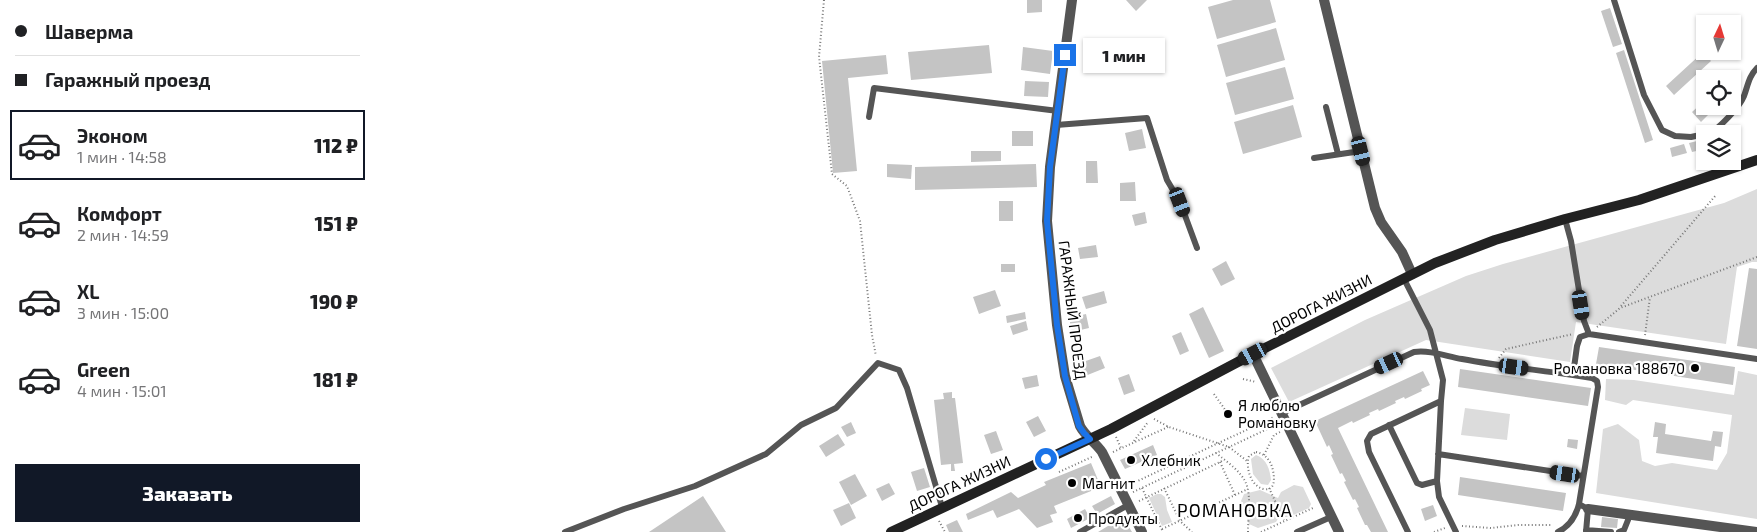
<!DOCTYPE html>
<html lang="ru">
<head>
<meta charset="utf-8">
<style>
	:root { --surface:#fff; --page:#f6f6f6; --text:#202124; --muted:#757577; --line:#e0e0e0; --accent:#111827 }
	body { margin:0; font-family:"Exo 2",sans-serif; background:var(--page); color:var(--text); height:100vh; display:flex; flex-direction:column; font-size:19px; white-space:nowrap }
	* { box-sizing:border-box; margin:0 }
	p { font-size:16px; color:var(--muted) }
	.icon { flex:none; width:28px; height:28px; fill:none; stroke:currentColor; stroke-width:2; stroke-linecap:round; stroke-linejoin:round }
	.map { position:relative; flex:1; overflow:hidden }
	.side { display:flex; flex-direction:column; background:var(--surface); width:375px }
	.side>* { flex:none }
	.guide { display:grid; align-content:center; height:110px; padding:0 15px; background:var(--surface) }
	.needle { width:32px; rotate:4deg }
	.fabs { position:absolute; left:1321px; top:15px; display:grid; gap:10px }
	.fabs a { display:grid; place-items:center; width:45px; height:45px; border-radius:0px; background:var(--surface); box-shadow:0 1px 4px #0004; font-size:25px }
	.end { position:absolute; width:22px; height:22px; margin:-11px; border:6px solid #1a73e8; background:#fff; box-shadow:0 0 0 2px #fff }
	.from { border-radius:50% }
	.bubble { position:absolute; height:35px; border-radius:0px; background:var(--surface); box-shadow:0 1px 4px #0004; font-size:16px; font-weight:800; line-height:35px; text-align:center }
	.car { position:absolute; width:15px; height:30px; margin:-15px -8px; border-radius:6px; box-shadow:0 0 4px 1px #0007; background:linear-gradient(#222 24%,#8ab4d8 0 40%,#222 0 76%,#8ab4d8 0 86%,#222 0) }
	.guide b { display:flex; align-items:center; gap:18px; height:48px; font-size:19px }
	.guide b+b { border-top:1px solid var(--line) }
	.guide i { width:12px; height:12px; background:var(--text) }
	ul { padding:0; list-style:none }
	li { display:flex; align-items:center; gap:15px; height:70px; margin:0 10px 8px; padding:0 5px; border:2px solid transparent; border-radius:0px }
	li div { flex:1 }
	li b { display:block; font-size:19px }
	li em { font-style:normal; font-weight:800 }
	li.selected { border-color:var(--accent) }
	li>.icon { width:45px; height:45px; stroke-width:1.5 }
	.primary-button { display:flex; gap:10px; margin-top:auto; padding:10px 15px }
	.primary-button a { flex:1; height:58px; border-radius:0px; background:var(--accent); color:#fff; font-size:20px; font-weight:800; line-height:58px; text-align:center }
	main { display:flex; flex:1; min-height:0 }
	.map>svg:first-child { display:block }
</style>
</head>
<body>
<main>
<section class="side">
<div class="guide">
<b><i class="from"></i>Шаверма</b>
<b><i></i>Гаражный проезд</b>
</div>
<ul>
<li class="selected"><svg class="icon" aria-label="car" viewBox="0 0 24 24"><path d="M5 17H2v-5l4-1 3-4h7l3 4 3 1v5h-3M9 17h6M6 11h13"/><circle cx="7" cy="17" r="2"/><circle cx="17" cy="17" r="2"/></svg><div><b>Эконом</b><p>1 мин · 14:58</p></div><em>112 ₽</em></li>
<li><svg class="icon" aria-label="car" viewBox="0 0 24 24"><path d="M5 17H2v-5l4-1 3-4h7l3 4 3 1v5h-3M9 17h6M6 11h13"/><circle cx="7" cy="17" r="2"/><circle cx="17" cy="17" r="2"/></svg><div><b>Комфорт</b><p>2 мин · 14:59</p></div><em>151 ₽</em></li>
<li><svg class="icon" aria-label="car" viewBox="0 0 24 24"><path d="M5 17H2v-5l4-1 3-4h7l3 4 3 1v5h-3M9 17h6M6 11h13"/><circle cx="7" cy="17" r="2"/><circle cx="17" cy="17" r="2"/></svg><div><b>XL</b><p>3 мин · 15:00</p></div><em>190 ₽</em></li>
<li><svg class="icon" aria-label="car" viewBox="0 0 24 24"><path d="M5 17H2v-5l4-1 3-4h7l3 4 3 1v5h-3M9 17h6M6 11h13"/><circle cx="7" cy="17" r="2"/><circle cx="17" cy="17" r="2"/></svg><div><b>Green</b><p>4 мин · 15:01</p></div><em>181 ₽</em></li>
</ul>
<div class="primary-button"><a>Заказать</a></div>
</section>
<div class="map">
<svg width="1382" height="532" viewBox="0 0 1382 532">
	<rect width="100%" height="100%" fill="#fff"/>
	<path fill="#dcdcdc" d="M1382,189V262H1377L1362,267L1351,344L1201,322L1195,362L1051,340L914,402L896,368L990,320L1091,276L1128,264L1349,203Z
		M1363,371L1382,375V519L1221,493L1228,429L1243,424L1264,440L1267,461L1280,466L1297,463L1342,470L1352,453L1357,415L1258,400L1251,405L1230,400L1231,379L1259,380L1359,395Z
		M1090,408L1135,414L1132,440L1086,435Z
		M881,455C892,459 895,470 896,480L893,485L886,484L878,474L876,459Z
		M919,485L928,487L936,504L934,508L914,517H904L901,522L883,528L874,524L866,501L869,494L885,490L903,498L906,492Z
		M782,494H786L790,497L792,510L797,522L787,526L774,498Z"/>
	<path fill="#c4c4c4" d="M652,0H667V12L652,13Z
		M751,0H772L761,11Z
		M858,0H895L901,22L842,39L833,7Z
		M1235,8L1247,44L1238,47L1226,11Z
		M901,28L910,60L851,77L842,45Z
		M614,45L617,73L536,80L533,52Z
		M648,47L678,51L675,74L646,70Z
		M1249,50L1278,140L1270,143L1241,53Z
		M1328,52L1336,61L1299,95L1291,86Z
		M511,55L513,74L473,78L482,171L458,173L447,61Z
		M715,57L730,58L729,73L714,72Z
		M910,67L919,99L860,115L851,83Z
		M650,81L674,82L673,97L649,96Z
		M1330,100V106H1342L1326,122L1317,112Z
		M918,105L927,137L868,154L859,122Z
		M767,129L771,148L754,151L750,133Z
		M637,131H658V146H637Z
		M1330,139V149L1317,152L1314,143Z
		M1309,144L1312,153L1297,157L1295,148Z
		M596,151H626V161L596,162Z
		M711,161H722L723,183H711Z
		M512,164L537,165L536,179L512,177Z
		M661,164L662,187L540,190V167Z
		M760,182L761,201H745V183Z
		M624,201H638V221H624Z
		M770,212L772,223L760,226L757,215Z
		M721,245L723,257L705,259L703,248Z
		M851,261L860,279L846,286L837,269Z
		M626,264H640V272H626Z
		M1374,268L1382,269V349L1362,346Z
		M620,290L626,306L604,314L598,297Z
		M729,291L732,303L711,309L707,297Z
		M828,307L849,351L834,358L814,314Z
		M650,312L651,319L632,323L631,316Z
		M711,314L714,328L697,332L694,318Z
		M651,321L653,330L638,335L635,326Z
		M806,332L814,351L805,355L797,336Z
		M1224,347L1360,367L1358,385L1221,364Z
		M725,356L730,368L710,376L705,363Z
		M1085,369L1216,388L1213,406L1083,387Z
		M1048,371L1055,385L1046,389L1047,391L1030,399L1029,397L1020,401L1021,403L1004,411L1003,409L994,413L995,415L978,423L977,421L963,428L1013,532H996L992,525H990L982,508L984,507L980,499L978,500L969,482L971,481L967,473L965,474L956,455L958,454L954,445L952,447L940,421Z
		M754,374L760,391L749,395L743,378Z
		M662,375L664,386L650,389L647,378Z
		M577,392V398H580L588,463L579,464L580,471H576V464L566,465L559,400L569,399L568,393Z
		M663,416L671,431L659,437L651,422Z
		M476,422L481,433L472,437L466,427Z
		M1280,422L1291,424L1290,434L1336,441L1338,431L1348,432L1346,447L1340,446L1338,461L1281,453L1283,437H1278Z
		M621,431L628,450L616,454L609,435Z
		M463,434L470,445L451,457L444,446Z
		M1193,439L1203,440L1202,449L1192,447Z
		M778,445L782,455L750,469L745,460Z
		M716,463L726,487L679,506L682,513L675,515L678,522L662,528L644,509L622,518L618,510L593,520L591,514L636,492L643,498L671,485L669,482Z
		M549,468L555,487L542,491L536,472Z
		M480,474L492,496L476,505L464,482Z
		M1085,477L1191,493L1188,511L1083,495Z
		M514,483L520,494L507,501L501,489Z
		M328,496L351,532H274Z
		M736,496L740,504L722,514L717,506Z
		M474,503L481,518L466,526L458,510Z
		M1058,505L1062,516L1050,521L1046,509Z
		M710,509L715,518L696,528L692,519Z
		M748,517L757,532H723Z
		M1227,517L1243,519L1242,528L1226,527Z
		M582,520L588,532H574L571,525Z"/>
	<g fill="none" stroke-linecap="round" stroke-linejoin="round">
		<path stroke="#777" stroke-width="2" stroke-dasharray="1 2.5" stroke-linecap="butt" d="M449,0L444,57L457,174L472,186L485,221L497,335L501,356
			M1246,306L1341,195
			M1222,327L1245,308L1382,257
			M1270,335L1275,297
			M1124,358L1131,349L1198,334
			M868,379L881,382
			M839,394L851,411
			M779,419L794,427L854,447L872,461
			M741,437L746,448
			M759,441L773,422
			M738,452L793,427
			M881,452C888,453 893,458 896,464C899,471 903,492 889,489C876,487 870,467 874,456Z
			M841,453C851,461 864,470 870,481C877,495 873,517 873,532
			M889,455L899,435L905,432
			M845,462L860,495
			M684,472L719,456
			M754,485L899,417
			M767,488L788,532
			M789,488L805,521L817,532
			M894,488L909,520
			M758,492L901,425
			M764,501L849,460
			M564,521L570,532
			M1087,526L1116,528L1143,525H1177
			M787,529L873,489
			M886,532L940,507
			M1059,532L1070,528"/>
		<path stroke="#555" stroke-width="6" d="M1239,0L1269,95L1287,130L1300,136L1316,137L1330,134
			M951,107L963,154
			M494,117L499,88L683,111
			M681,125L772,118L792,180L805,202L822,248
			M1334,134C1344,128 1364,108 1369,96C1373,85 1374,76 1382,68
			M939,158L986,151
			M1343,161L1347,172
			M1190,219L1196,241L1209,321L1214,334
			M1029,279L1055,330L1068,380L1066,401L996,434L992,441L994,452L1033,532
			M1066,401L1062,481L1064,497L1081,532
			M907,413L1039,352C1056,350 1070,356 1087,359C1124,366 1161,370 1198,375
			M1014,425L1042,483L1047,485L1062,481
			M1063,454L1208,476
			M1211,530L1236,532
			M190,532L249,509L320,486L391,454L426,425L461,408L503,363L524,370L532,388L567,507
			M705,532L753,505
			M922,532L956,517
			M1183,532C1195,526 1201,516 1204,504
			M1211,532L1213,509L1204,504L1223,387L1222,381L1217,378L1198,375L1202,346L1205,337L1214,334L1382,359
			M1244,532L1249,530L1255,515"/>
		<path stroke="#555" stroke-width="10" d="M697,0L675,167L672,221L682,325L690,376L705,426C710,436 720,442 727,452L767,532
			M949,0L1000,208L1006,222L1027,252L1037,274
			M878,354L964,532
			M1213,509L1382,532"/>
		<path stroke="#222" stroke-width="10" d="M516,532L736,429L878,354L1060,263L1120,240L1190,219L1264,200L1382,160"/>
	</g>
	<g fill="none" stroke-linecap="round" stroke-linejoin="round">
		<path stroke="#1a73e8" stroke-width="6" d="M671,459L715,439L709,433L704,426L690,376L682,325L672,221L675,167L690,55"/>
	</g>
	<g fill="#000" stroke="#fff" stroke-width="2">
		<circle cx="1320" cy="368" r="5"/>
		<circle cx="853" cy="414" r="5"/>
		<circle cx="756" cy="460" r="5"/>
		<circle cx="697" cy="483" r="5"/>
		<circle cx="703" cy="518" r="5"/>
	</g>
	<g text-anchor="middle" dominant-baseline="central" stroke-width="4.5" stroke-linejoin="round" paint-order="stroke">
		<g font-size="15" fill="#000" stroke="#fff">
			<text transform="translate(946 303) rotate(-27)">ДОРОГА ЖИЗНИ</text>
			<text transform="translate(698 310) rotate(83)">ГАРАЖНЫЙ ПРОЕЗД</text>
			<text transform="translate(584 483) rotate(-25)">ДОРОГА ЖИЗНИ</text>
		</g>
		<g font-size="15" fill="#000" stroke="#fff" text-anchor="start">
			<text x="1310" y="368" text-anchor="end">Романовка 188670</text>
			<text x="863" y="405">Я люблю<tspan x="863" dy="17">Романовку</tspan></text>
			<text x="766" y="460">Хлебник</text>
			<text x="707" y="483">Магнит</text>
			<text x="713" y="518">Продукты</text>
		</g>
		<g font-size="18" letter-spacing="1" fill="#000" stroke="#fff">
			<text x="860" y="510">РОМАНОВКА</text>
		</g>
	</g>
</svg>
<div class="fabs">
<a><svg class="needle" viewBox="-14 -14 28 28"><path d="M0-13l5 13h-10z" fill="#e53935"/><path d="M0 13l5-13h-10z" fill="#757577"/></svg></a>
<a><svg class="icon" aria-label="locate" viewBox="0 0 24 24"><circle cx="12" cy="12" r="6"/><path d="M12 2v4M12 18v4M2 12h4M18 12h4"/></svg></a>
<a><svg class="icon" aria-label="layers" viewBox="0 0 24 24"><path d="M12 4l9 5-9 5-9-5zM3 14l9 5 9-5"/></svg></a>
</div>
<i class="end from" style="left:671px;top:459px"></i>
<i class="end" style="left:690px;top:55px"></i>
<div class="bubble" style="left:708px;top:38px;width:82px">1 мин</div>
<i class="car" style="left:986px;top:151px;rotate:166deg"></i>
<i class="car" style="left:805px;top:202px;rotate:159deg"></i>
<i class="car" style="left:1206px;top:305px;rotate:171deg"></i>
<i class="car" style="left:878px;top:354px;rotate:242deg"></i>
<i class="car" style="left:1014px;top:363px;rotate:245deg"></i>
<i class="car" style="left:1139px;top:367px;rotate:98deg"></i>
<i class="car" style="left:1190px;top:474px;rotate:279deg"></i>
</div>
</main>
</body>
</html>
